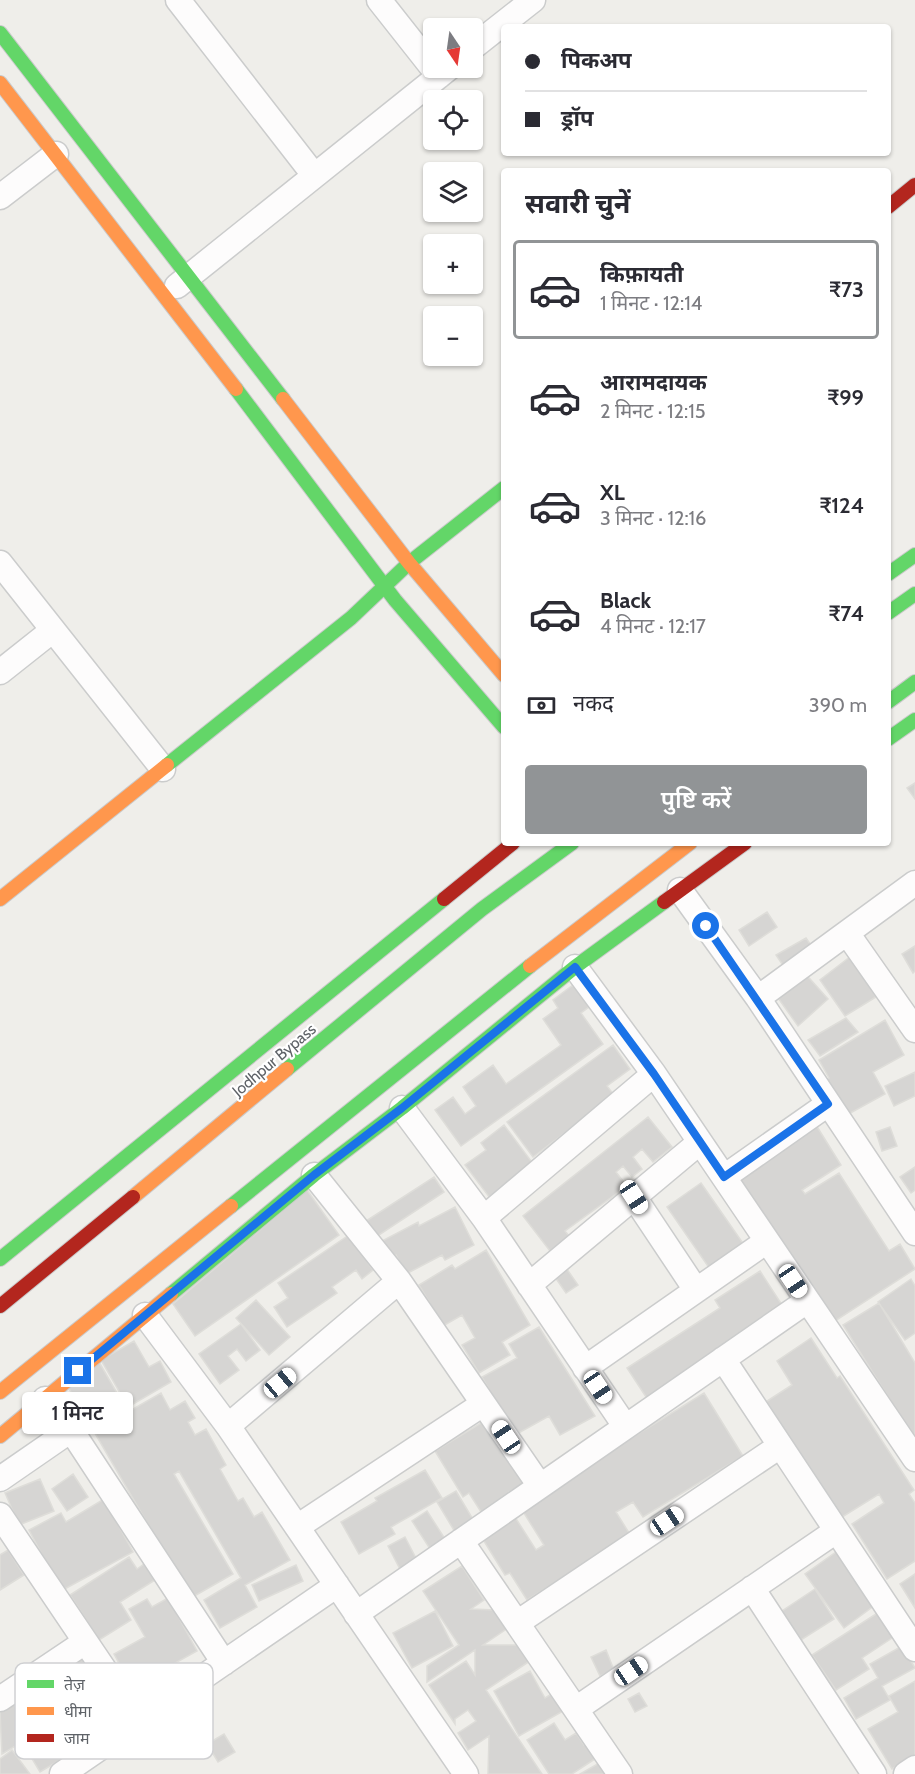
<!DOCTYPE html>
<html lang="hi">
<head>
<meta charset="utf-8">
<style>
	:root { --surface:#fff; --page:#f7f7f7; --text:#2b2b33; --muted:#7c7c81; --line:#e1e1e2; --accent:#919496 }
	body { margin:0; font-family:Cabin,"Noto Sans Devanagari",sans-serif; background:var(--page); color:var(--text); height:100vh; display:flex; flex-direction:column; font-size:22px; white-space:nowrap }
	* { box-sizing:border-box; margin:0 }
	p { font-size:20px; color:var(--muted) }
	.icon { flex:none; width:33px; height:33px; fill:none; stroke:currentColor; stroke-width:2; stroke-linecap:round; stroke-linejoin:round }
	.map { position:relative; flex:1; overflow:hidden }
	.drawer { position:absolute; left:501px; top:168px; width:390px; height:678px; display:flex; flex-direction:column; background:var(--surface); border-radius:6px; box-shadow:0 2px 4px #0004 }
	.drawer>* { flex:none }
	.top-card { position:absolute; left:501px; top:24px; width:390px; height:132px; border-radius:6px; box-shadow:0 2px 4px #0004; display:grid; align-content:center; height:132px; padding:0 24px; background:var(--surface) }
	.needle { width:39px; rotate:167deg }
	.buttons { position:absolute; left:423px; top:18px; display:grid; gap:12px }
	.buttons a { display:grid; place-items:center; width:60px; height:60px; border-radius:6px; background:var(--surface); box-shadow:0 2px 4px #0004; font-size:30px }
	.end { position:absolute; width:27px; height:27px; margin:-14px; border:8px solid #1a73e8; background:#fff; box-shadow:0 0 0 3px #fff }
	.from { border-radius:50% }
	.bubble { position:absolute; height:42px; border-radius:6px; background:var(--surface); box-shadow:0 2px 4px #0004; font-size:20px; font-weight:600; line-height:42px; text-align:center }
	.car { position:absolute; width:18px; height:36px; margin:-18px -9px; border-radius:8px; box-shadow:0 0 4px 2px #0007; background:linear-gradient(#fff 24%,#345 0 40%,#fff 0 76%,#345 0 86%,#fff 0) }
	.top-card b { display:flex; align-items:center; gap:21px; height:57px; font-size:22px }
	.top-card b+b { border-top:2px solid var(--line) }
	.top-card i { width:15px; height:15px; background:var(--text) }
	ul { padding:0; list-style:none }
	li { display:flex; align-items:center; gap:18px; height:99px; margin:0 12px 9px; padding:0 12px; border:3px solid transparent; border-radius:6px }
	li div { flex:1 }
	li b { display:block; font-size:22px }
	li em { font-style:normal; font-weight:600 }
	li.on { border-color:var(--accent) }
	li>.icon { width:54px; height:54px; stroke-width:1.5 }
	h2 { padding:0 24px; font-size:27px; line-height:72px }
	.pay { display:flex; align-items:center; gap:15px; height:66px; padding:0 24px; font-size:22px }
	.pay p { margin-inline-start:auto }
	.action { display:flex; gap:12px; margin-top:auto; padding:12px 24px }
	.action a { flex:1; height:69px; border-radius:6px; background:var(--accent); color:#fff; font-size:24px; font-weight:600; line-height:69px; text-align:center }
	.map>svg:first-child { display:block }
</style>
</head>
<body>
<div class="map">
<svg width="915" height="1774" viewBox="0 0 915 1774">
	<rect width="100%" height="100%" fill="#efeeea"/>
	<path fill="#d6d5d3" stroke="#deddd9" stroke-width="1.5" d="M915,783V799L907,788Z
		M767,912L777,927L749,946L739,930Z
		M806,938L815,951L786,970L776,955Z
		M915,946V971L913,973L902,954Z
		M851,956L876,997L845,1016L820,980Z
		M802,970L828,999L798,1026L773,991Z
		M573,985L589,1007L581,1013L603,1044L461,1146L435,1110L453,1097L465,1114L476,1106L463,1087L493,1065L506,1084L561,1045L543,1019L558,1008L553,1000Z
		M846,1018L858,1032L820,1056L808,1040Z
		M885,1020L904,1055L873,1072L885,1094L845,1116L825,1080L829,1078L819,1060Z
		M613,1045L630,1069L607,1086L614,1095L533,1157L507,1122Z
		M915,1072V1096L894,1106L885,1086Z
		M648,1117L672,1147L653,1162L642,1149L633,1157L642,1169L632,1177L623,1166L616,1172L627,1186L565,1231L569,1236L550,1251L523,1216Z
		M504,1125L534,1165L490,1198L465,1165L486,1150L481,1143Z
		M816,1125L841,1165L802,1190L805,1194L839,1173L889,1251L900,1244L915,1269L832,1323L764,1215L762,1216L736,1175Z
		M890,1127L897,1146L882,1151L876,1132Z
		M915,1167V1190L911,1193L900,1177Z
		M434,1177L444,1192L376,1237L366,1221Z
		M701,1183L747,1249L712,1272L667,1207Z
		M307,1190L339,1235L195,1336L173,1304Z
		M455,1207L474,1245L445,1260L442,1255L406,1274L396,1255L391,1258L382,1241L418,1222L419,1226Z
		M349,1235L373,1270L362,1279L356,1270L332,1287L337,1293L287,1327L274,1307L288,1298L278,1283Z
		M486,1250L530,1325L502,1342L510,1355L479,1373L462,1345L475,1338L462,1315L443,1326L419,1285L452,1265L455,1269Z
		M562,1262L578,1285L566,1293L550,1270Z
		M760,1271L786,1311L648,1400L627,1368L720,1308L715,1300Z
		M911,1279L915,1286V1333L905,1340L878,1302Z
		M256,1300L290,1337L269,1355L236,1318Z
		M879,1303L915,1363V1440L843,1325Z
		M241,1324L260,1350L246,1361L237,1349L228,1356L239,1370L220,1384L199,1354Z
		M539,1327L595,1416L560,1435L549,1416L515,1435L482,1377L517,1358L509,1344Z
		M811,1338L837,1378L840,1376L914,1490L909,1494L915,1503V1561L887,1579L852,1524L884,1503L879,1494L839,1519L764,1403L792,1385L777,1361Z
		M134,1341L149,1367L160,1361L171,1382L128,1407L101,1360Z
		M99,1362L128,1412L161,1393L170,1410L185,1401L195,1418L188,1422L195,1435L206,1429L226,1465L220,1469L238,1501L243,1498L254,1517L262,1512L290,1560L245,1585L257,1607L220,1628L204,1600L241,1578L179,1471L174,1474L233,1574L191,1598L65,1382Z
		M704,1393L743,1456L643,1517L633,1502L616,1512L631,1536L527,1600L510,1573L505,1575L482,1538L515,1517L536,1550L544,1545L522,1510L549,1489Z
		M486,1420L524,1483L509,1492L512,1498L483,1515L469,1493L463,1497L435,1451Z
		M425,1470L442,1498L391,1527L395,1534L359,1554L341,1522L377,1501L375,1498Z
		M73,1474L88,1497L67,1511L52,1489Z
		M40,1479L54,1511L19,1525L5,1493Z
		M456,1491L477,1526L458,1537L437,1502Z
		M104,1499L133,1552L61,1591L29,1530L61,1513L66,1522Z
		M427,1511L447,1542L432,1552L412,1521Z
		M405,1537L419,1564L402,1573L388,1546Z
		M8,1550L24,1575L0,1590V1555Z
		M836,1552L875,1605L844,1628L805,1574Z
		M129,1557L137,1569L144,1564L155,1580L120,1602L131,1620L99,1640L70,1595Z
		M296,1565L303,1581L259,1601L252,1585Z
		M462,1566L484,1600L471,1609L496,1610L508,1628L483,1645H520L530,1661L486,1690L542,1774H488L489,1736L468,1750L458,1733L476,1721L468,1710L455,1719V1724L429,1685L466,1661L475,1675V1650L427,1682V1666L459,1645L423,1591Z
		M915,1574V1608L900,1584Z
		M815,1589L834,1619L801,1640L782,1611Z
		M168,1598L197,1651L132,1687L114,1654L145,1637L129,1609L147,1599L152,1607Z
		M435,1611L453,1646L412,1668L393,1633Z
		M879,1612L895,1636L862,1658L869,1669L836,1690L812,1655Z
		M902,1646L915,1668L882,1686L890,1700L856,1719L844,1698L878,1678L870,1664Z
		M606,1650L614,1670L600,1676L591,1657Z
		M86,1656L125,1721L40,1772L22,1742L2,1754L0,1712L14,1704L33,1736L43,1730L21,1695Z
		M530,1671L545,1698L555,1692L565,1710L519,1736L494,1691Z
		M915,1681V1755L892,1769L868,1729L898,1712L889,1696Z
		M639,1693L647,1706L635,1712L628,1699Z
		M554,1723L565,1740L576,1733L584,1745L588,1742L598,1757L572,1774H549L527,1740Z
		M224,1734L235,1752L218,1762L207,1744Z
		M12,1750L30,1774H0V1759Z
		M601,1762L608,1774H580Z"/>
	<g fill="none" stroke-linecap="round" stroke-linejoin="round">
		<g stroke="#cbcccc" stroke-width="27">
			<path id="street" d="M178,0L314,175
				M379,0L439,76
				M472,48L533,0
				M0,197L56,154
				M177,286L449,68
				M0,563L163,769
				M0,672L53,630
				M680,890L758,998L915,1233
				M847,933L915,1030
				M575,967L654,1074L915,1459
				M758,998L915,883
				M402,1108L484,1218L625,1426
				M314,1175L399,1281L540,1486
				M724,1177L828,1104
				M634,1197L696,1290
				M484,1218L654,1074
				M529,1285L700,1142
				M145,1315L228,1426L466,1774
				M723,1359L915,1649
				M585,1368L767,1241
				M45,1399L71,1430L224,1663
				M228,1426L399,1281
				M0,1479L71,1430
				M0,1515L139,1721
				M297,1527L483,1404
				M461,1541L620,1774
				M752,1588L874,1774
				M356,1614L807,1301
				M517,1623L780,1446
				M0,1699L85,1642
				M576,1709L836,1531
				M62,1774L337,1585
				M906,1774L915,1768"/>
		</g>
		<g stroke="#cacacb" stroke-width="16">
			<path id="fast" d="M0,33L283,399
				M236,389L395,600L504,727
				M888,574L915,555
				M888,613L915,594
				M888,702L915,682
				M888,739L915,720
				M167,765L351,618L409,563L504,488
				M287,1069L482,909L572,843
				M231,1206L530,966
				M0,1259L444,899
				M171,1294L314,1175L402,1108L575,967L664,902"/>
		</g>
		<g stroke="#cacacb" stroke-width="16">
			<path id="slow" d="M0,83L236,389
				M283,399L409,563L504,675
				M0,899L167,765
				M530,966L690,843
				M133,1197L287,1069
				M0,1392L231,1206
				M0,1436L171,1294"/>
		</g>
		<g stroke="#cacacb" stroke-width="16">
			<path id="jam" d="M888,207L915,185
				M444,899L513,843
				M664,902L745,843
				M0,1306L133,1197"/>
		</g>
		<use href="#street" stroke="#fdfcfc" stroke-width="24"/>
		<use href="#fast" stroke="#63d668" stroke-width="14"/>
		<use href="#slow" stroke="#ff974d" stroke-width="14"/>
		<use href="#jam" stroke="#b3261e" stroke-width="14"/>
	</g>
	<g fill="none" stroke-linecap="round" stroke-linejoin="round">
		<path stroke="#1a73e8" stroke-width="8" d="M78,1371L314,1175L402,1108L575,967L654,1074L724,1177L828,1104L706,926"/>
	</g>
	<g text-anchor="middle" dominant-baseline="central" stroke-width="4.5" stroke-linejoin="round" paint-order="stroke">
		<g font-size="16" fill="#5f6368" stroke="#fff">
			<text transform="translate(274 1060) rotate(-40)">Jodhpur Bypass</text>
		</g>
	</g>
	<rect x="15" y="1663" width="198" height="96" rx="9" fill="#fff" stroke="#cfd0d2" stroke-width="1.5"/>
	<rect x="27" y="1680" width="27" height="8" fill="#63d668"/>
	<rect x="27" y="1707" width="27" height="8" fill="#ff974d"/>
	<rect x="27" y="1734" width="27" height="8" fill="#b3261e"/>
	<g font-size="16" fill="#5f6368">
		<text x="64" y="1690">तेज़</text>
		<text x="64" y="1717">धीमा</text>
		<text x="64" y="1744">जाम</text>
	</g>
</svg>
<div class="buttons">
<a><svg class="needle" viewBox="-14 -14 28 28"><path d="M0-13l5 13h-10z" fill="#e53935"/><path d="M0 13l5-13h-10z" fill="#7c7c81"/></svg></a>
<a><svg class="icon" aria-label="locate" viewBox="0 0 24 24"><circle cx="12" cy="12" r="6"/><path d="M12 2v4M12 18v4M2 12h4M18 12h4"/></svg></a>
<a><svg class="icon" aria-label="layers" viewBox="0 0 24 24"><path d="M12 4l9 5-9 5-9-5zM3 14l9 5 9-5"/></svg></a>
<a>+</a>
<a>−</a>
</div>
<i class="end from" style="left:706px;top:926px"></i>
<i class="end" style="left:78px;top:1371px"></i>
<div class="bubble" style="left:22px;top:1392px;width:111px">1 मिनट</div>
<i class="car" style="left:634px;top:1197px;rotate:147deg"></i>
<i class="car" style="left:793px;top:1281px;rotate:146deg"></i>
<i class="car" style="left:280px;top:1383px;rotate:50deg"></i>
<i class="car" style="left:598px;top:1387px;rotate:146deg"></i>
<i class="car" style="left:506px;top:1437px;rotate:326deg"></i>
<i class="car" style="left:667px;top:1521px;rotate:56deg"></i>
<i class="car" style="left:631px;top:1671px;rotate:56deg"></i>
<div class="top-card">
<b><i class="from"></i>पिकअप</b>
<b><i></i>ड्रॉप</b>
</div>
<section class="drawer">
<h2>सवारी चुनें</h2>
<ul>
<li class="on"><svg class="icon" aria-label="car" viewBox="0 0 24 24"><path d="M5 17H2v-5l4-1 3-4h7l3 4 3 1v5h-3M9 17h6M6 11h13"/><circle cx="7" cy="17" r="2"/><circle cx="17" cy="17" r="2"/></svg><div><b>किफ़ायती</b><p>1 मिनट · 12:14</p></div><em>₹73</em></li>
<li><svg class="icon" aria-label="car" viewBox="0 0 24 24"><path d="M5 17H2v-5l4-1 3-4h7l3 4 3 1v5h-3M9 17h6M6 11h13"/><circle cx="7" cy="17" r="2"/><circle cx="17" cy="17" r="2"/></svg><div><b>आरामदायक</b><p>2 मिनट · 12:15</p></div><em>₹99</em></li>
<li><svg class="icon" aria-label="car" viewBox="0 0 24 24"><path d="M5 17H2v-5l4-1 3-4h7l3 4 3 1v5h-3M9 17h6M6 11h13"/><circle cx="7" cy="17" r="2"/><circle cx="17" cy="17" r="2"/></svg><div><b>XL</b><p>3 मिनट · 12:16</p></div><em>₹124</em></li>
<li><svg class="icon" aria-label="car" viewBox="0 0 24 24"><path d="M5 17H2v-5l4-1 3-4h7l3 4 3 1v5h-3M9 17h6M6 11h13"/><circle cx="7" cy="17" r="2"/><circle cx="17" cy="17" r="2"/></svg><div><b>Black</b><p>4 मिनट · 12:17</p></div><em>₹74</em></li>
</ul>
<div class="pay"><svg class="icon" aria-label="cash" viewBox="0 0 24 24"><path d="M3 7h18v10H3z"/><circle cx="12" cy="12" r="2"/></svg>नकद<p>390 m</p></div>
<div class="action"><a>पुष्टि करें</a></div>
</section>
</div>
</body>
</html>
